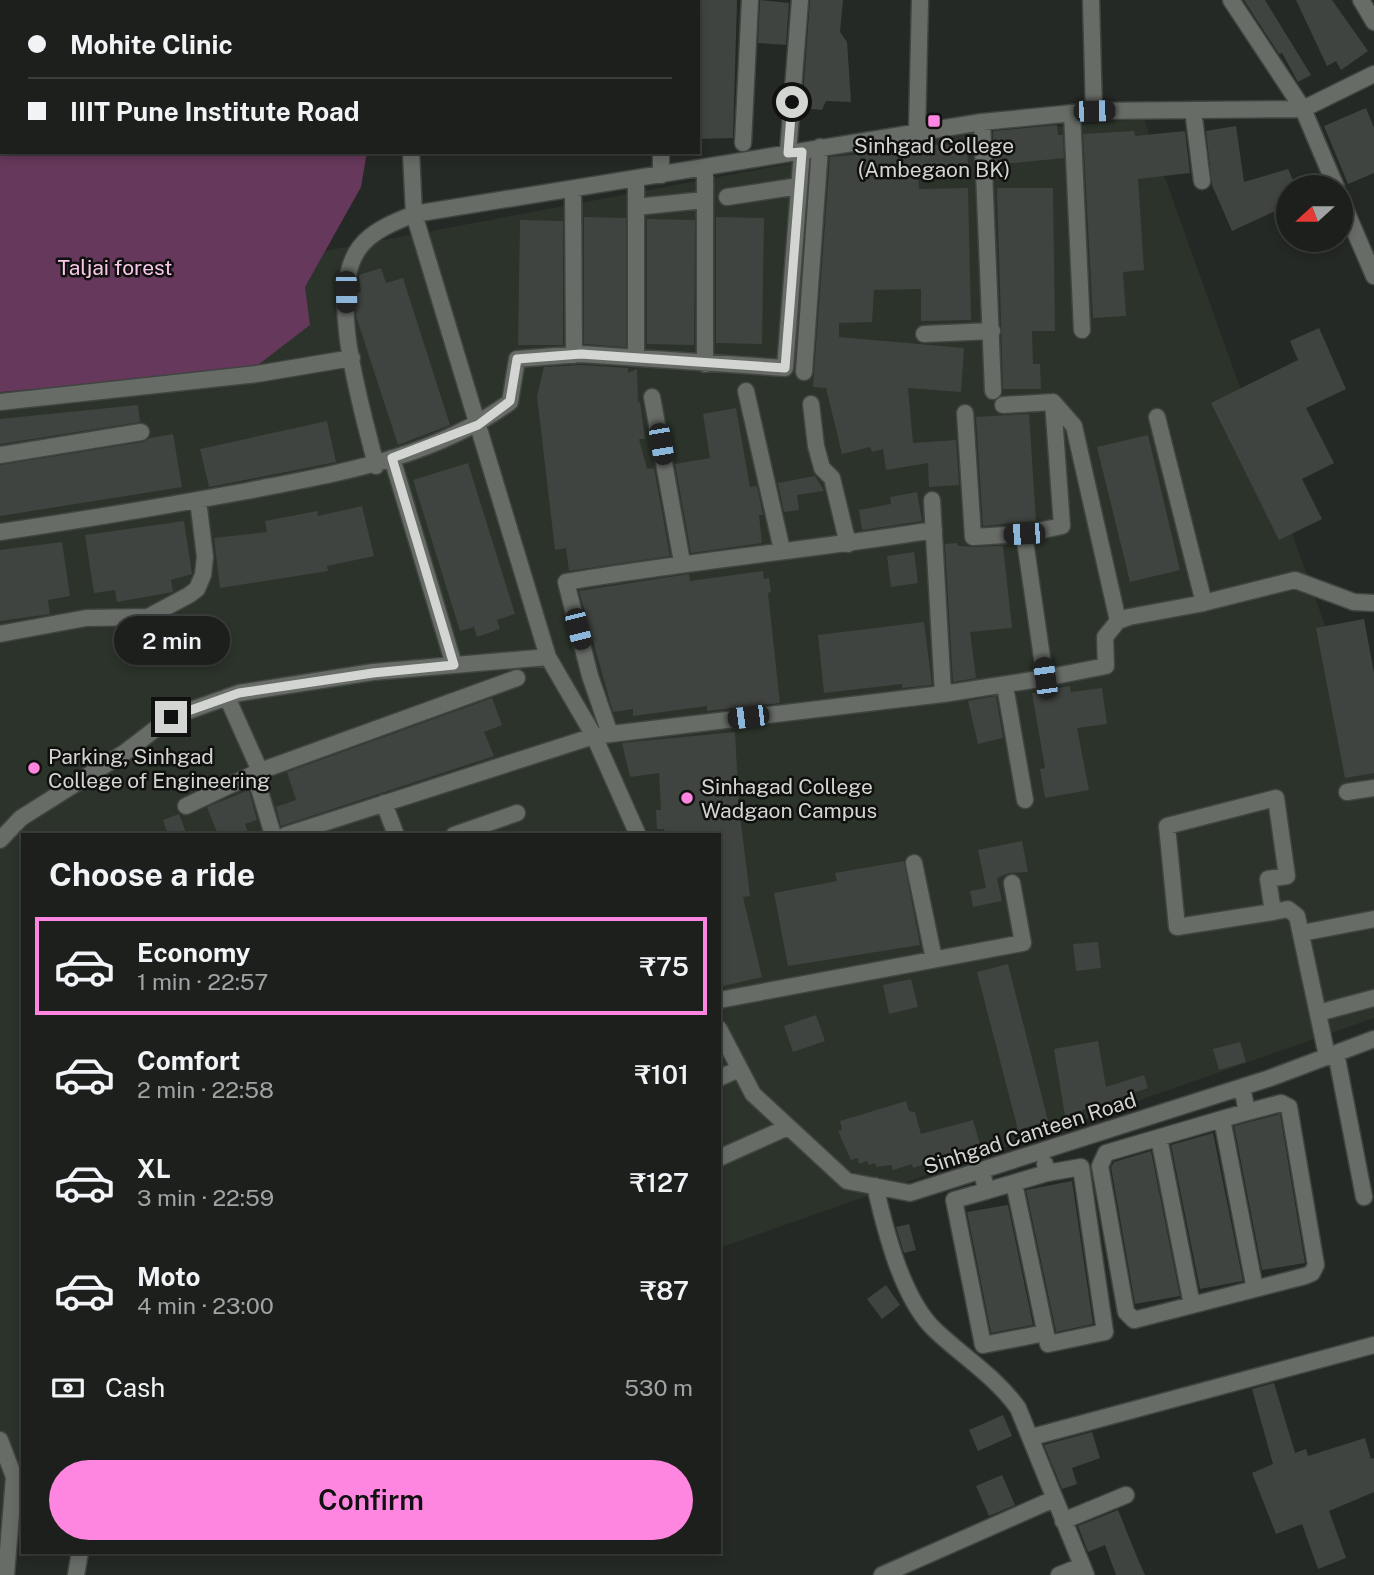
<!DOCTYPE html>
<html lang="en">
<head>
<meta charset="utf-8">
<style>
	:root { --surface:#1c1f1c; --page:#252725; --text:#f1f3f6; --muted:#a0a2a3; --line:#3a3d3b; --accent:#fe86e0 }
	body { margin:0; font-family:"Public Sans",sans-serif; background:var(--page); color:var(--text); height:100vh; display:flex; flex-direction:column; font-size:26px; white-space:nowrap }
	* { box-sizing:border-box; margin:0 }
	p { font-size:23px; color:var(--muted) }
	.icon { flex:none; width:38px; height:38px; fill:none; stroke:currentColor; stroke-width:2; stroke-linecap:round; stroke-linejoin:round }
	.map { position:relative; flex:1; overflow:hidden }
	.details { position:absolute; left:21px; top:833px; width:700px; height:721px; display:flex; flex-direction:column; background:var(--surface); border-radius:0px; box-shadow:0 4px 10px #0003,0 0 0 2px var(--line) }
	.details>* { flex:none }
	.top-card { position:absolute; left:0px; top:0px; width:700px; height:154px; box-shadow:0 4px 10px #0003,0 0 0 2px var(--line); display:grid; align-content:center; height:154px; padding:0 28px; background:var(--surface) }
	.needle { width:46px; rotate:249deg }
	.controls { position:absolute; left:1276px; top:175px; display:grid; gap:14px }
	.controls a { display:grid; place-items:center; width:77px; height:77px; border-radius:50%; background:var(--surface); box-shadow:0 4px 10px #0003,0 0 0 2px var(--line); font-size:35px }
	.end { position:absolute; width:32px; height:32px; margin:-16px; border:9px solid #d3d5d3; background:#111; box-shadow:0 0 0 4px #111 }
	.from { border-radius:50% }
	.bubble { position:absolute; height:49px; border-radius:24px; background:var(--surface); box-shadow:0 4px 10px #0003,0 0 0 2px var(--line); font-size:23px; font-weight:600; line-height:49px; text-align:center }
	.car { position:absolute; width:21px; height:42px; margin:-21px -10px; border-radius:9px; box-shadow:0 0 5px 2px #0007; background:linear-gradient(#222 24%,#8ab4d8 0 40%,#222 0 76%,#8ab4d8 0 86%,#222 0) }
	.top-card b { display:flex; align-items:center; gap:24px; height:66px; font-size:26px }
	.top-card b+b { border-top:2px solid var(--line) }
	.top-card i { width:18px; height:18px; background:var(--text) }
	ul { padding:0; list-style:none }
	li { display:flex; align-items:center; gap:21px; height:98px; margin:0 14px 10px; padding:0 14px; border:4px solid transparent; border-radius:0px }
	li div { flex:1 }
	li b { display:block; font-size:26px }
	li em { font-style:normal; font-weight:600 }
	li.current { border-color:var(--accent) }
	li>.icon { width:63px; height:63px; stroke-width:1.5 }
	h2 { padding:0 28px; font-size:32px; line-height:84px }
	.pay { display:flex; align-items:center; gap:18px; height:77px; padding:0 28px; font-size:26px }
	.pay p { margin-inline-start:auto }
	.action { display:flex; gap:14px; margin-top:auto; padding:14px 28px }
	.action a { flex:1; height:80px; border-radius:42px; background:var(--accent); color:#111; font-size:28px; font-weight:600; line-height:80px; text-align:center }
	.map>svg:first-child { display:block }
</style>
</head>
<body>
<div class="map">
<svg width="1374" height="1575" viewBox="0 0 1374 1575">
	<rect width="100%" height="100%" fill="#252925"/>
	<path fill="#2b332a" d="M1144,119L1374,762V1018L719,1248V835H23V1512L0,1521V312L921,139Z"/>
	<path fill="#66385b" d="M0,0H357L2,2V152H367L361,187L305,287L310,325L250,371L0,392Z"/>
	<path fill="#404440" d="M698,0H737L733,138L698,139Z
		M760,0L789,3L786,45L758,43Z
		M810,0H843L840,32L847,42L851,102L826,101L822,110L802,108Z
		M1244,0H1265L1311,75L1298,82L1282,53L1279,54Z
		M1296,0H1332L1368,51L1341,70L1336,61L1327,66Z
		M1366,108L1374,128V173L1348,184L1324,126Z
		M1057,125L1058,135H1063L1064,158L994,165L993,131Z
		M1236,126L1244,182L1288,169L1296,187H1288V205L1232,231L1212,185L1206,131Z
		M1134,131L1135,136L1185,131L1190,173L1138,179L1144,270L1123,272L1126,316L1093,318L1083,134Z
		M967,144L968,168L918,173L919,189L968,188L971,320L921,321V289L874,290L872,322L839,323V337L964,348L961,392L908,388L913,443L956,440L959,485L929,487L928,463L886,470L883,449L872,452L870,447L842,454L826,388L813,387L830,157L917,150V145Z
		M997,188H1053L1055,331H1032L1033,364H1040L1041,389H1003Z
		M584,217L626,218V347L584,344Z
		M716,217L764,218L762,344L716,343Z
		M647,219L695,220L694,345L647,344Z
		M520,220L563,221V345H518Z
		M381,268L386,283L403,278L450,425L398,445L356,316V293L361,292L359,275Z
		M1319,328L1346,389L1306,408L1334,463L1302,479L1322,519L1279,540L1211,403L1298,360L1290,341Z
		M581,365L628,368V373L637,369L638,403L640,402L645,439H639L647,469L654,468L670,556L569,571L566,548L555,550L537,396L544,367Z
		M138,405L140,422L0,444V419Z
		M736,408L750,487L757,486L763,515H759L762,543L691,553L675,464L710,458L703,414Z
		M1029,414L1036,521L983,526L976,417Z
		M327,421L336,462L209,487L200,449Z
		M173,434L182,487L0,516V465L143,442L150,438Z
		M1148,435L1180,570L1130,582L1097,447Z
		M468,463L515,614L497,620L500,629L477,637L474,627L460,631L413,480Z
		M815,476L824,491L797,495L799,510L784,512L778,483Z
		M917,492L922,521L862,530L859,510L891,504L890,497Z
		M362,506L374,556L327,566L328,571L220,588L214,538L267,532L265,521L317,511L318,516Z
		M184,521L192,574L171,580L173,592L117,602L115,590L94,593L85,535Z
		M62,542L70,596L48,600L50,614L0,621V550Z
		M957,543L958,546L974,547L1003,546L1012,628L970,632L976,678L953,682L945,544Z
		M914,552L918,583L891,587L887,556Z
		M763,571L764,579L769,578L771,592L768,593L780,703L707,711V706L633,716V709L613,712L579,591L689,574L690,581Z
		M1364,619L1374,673V773L1345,778L1316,628Z
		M924,622L932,685L902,688V684L824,693L818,635Z
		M1070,686L1071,692L1102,688L1107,724L1077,728L1089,790L1045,798L1040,769L1045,768L1032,693Z
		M996,696L1003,738L978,744L968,701Z
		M492,698L502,725L484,732L494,756L281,826L276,807L296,800L287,772Z
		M735,732L739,808L750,896L743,897L762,977L719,987V835H665L664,829H657L656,810H661L659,773L630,777L622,743Z
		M249,790L257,820L245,824L249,835H218L207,807Z
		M179,814L187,835H168L163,820Z
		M1022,841L1028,872L1009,873L997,878L1002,901L973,907L970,891L986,888L978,850Z
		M904,861L920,945L788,966L774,893L837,881L835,873Z
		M1098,942L1101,968L1076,971L1073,944Z
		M1008,964L1048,1121L1018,1130L977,972Z
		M911,979L918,1007L889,1014L883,985Z
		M816,1015L825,1041L793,1052L784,1026Z
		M1098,1041L1106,1087L1144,1075L1148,1088L1065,1116L1054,1049Z
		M1240,1042L1246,1062L1219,1070L1213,1049Z
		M906,1101L909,1111L915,1112L921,1134L973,1120L980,1144L926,1160L928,1163L913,1168L912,1164L893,1170L891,1165L876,1167L875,1163L869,1165L867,1161L859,1164L858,1158L851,1160L838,1131L842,1130L840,1121Z
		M1280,1114L1305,1263L1262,1270L1234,1126Z
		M1213,1133L1243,1281L1200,1289L1171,1145Z
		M1151,1151L1180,1296L1135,1304L1111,1167L1114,1162Z
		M1072,1181L1093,1324L1056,1332L1026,1190Z
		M1008,1205L1033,1325L991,1333L967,1212Z
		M909,1224L916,1250L904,1253L896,1227Z
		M886,1285L900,1305L882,1319L867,1299Z
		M1274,1383L1295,1453L1306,1449L1308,1456L1365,1438L1371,1459L1374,1458V1492L1329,1511L1346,1558L1318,1569L1302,1524L1276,1534L1252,1473L1273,1464L1252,1389Z
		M1003,1415L1012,1436L978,1451L969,1430Z
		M1092,1432L1100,1458L1072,1468L1077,1484L1062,1489L1044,1445Z
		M1002,1475L1015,1505L989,1516L976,1486Z
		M1118,1510L1137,1557L1145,1575H1116L1105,1545L1088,1552L1078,1526Z"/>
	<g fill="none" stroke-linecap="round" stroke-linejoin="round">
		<g stroke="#414541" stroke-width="19">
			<path id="minor" d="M403,0V2
				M1091,0L1094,111
				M1231,0L1303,109L1336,187
				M1361,0L1374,22
				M489,2V0
				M570,2V0
				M664,2V0
				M1193,110L1202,181
				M1072,113L1082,330
				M982,122L993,391
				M917,131L920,0
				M743,143L750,0
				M411,152L414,214L548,657L594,736L638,835
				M788,153L800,0
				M705,168V364
				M661,175V152
				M573,189L574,355
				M727,197L799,186
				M1340,197L1374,276
				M636,207L704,200
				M924,334L992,331
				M636,358V179
				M804,372L820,147
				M746,391L782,550
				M652,397L682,562
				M0,402L257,374L352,358
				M1053,402L1074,426L1118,621
				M811,404L816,446L822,468L832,478L848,544
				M1003,405L1053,402
				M965,413L973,537L1024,534
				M1157,417L1204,603
				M0,455L141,432
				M392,458L454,665
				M376,466C364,413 324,293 360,247C373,230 395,222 414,214L982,122L1094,111L1303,109L1374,74
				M932,500L943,694
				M0,532C82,520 165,506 247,491C339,473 433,458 510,402L517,359L581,354L785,368L802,151
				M0,634L86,618L148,617L189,595L197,589L203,575L205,557L198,500
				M1045,678L1106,666L1105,637L1118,621L1129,617L1199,604L1295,580L1354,602L1374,603
				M1005,686L1025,800
				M227,697L260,771
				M610,734L590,676L566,582C688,561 811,550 934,530
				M255,775L273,835
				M1347,792L1374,788
				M384,803L396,835
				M186,806L260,771L517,678
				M286,835L594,736L943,694L1045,678L1024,534L1062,526L1053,402
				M454,835L517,813
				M0,840L21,818L124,753L171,717L239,693L373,672L548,657
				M914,863L934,959
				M1273,912L1268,879L1287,876L1276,798L1167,826L1177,927L1273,912L1288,909L1297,916L1327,1056
				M1302,933L1374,919
				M719,1000L1023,943L1012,883
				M1318,1013L1374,998
				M719,1029L753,1094L847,1181L910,1193L1270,1078L1374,1039
				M1336,1053L1364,1197
				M719,1078L737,1070
				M1247,1112L1222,1119L1255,1289
				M1222,1119L1106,1153L1100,1166L1126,1312L1134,1320L1305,1276L1312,1273L1316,1265L1289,1107L1281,1103L1247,1112L1242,1087
				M1159,1138L1192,1305
				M719,1158L788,1127
				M982,1170L986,1191L954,1200L983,1345L1045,1333
				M1014,1183L1048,1344L1105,1332L1081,1167L1047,1173
				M875,1186C885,1229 902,1299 935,1330C962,1356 995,1376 1018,1408L1086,1575
				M986,1191L1047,1173L1045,1164
				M1032,1437L1374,1345
				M0,1440L14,1477L6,1575
				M1063,1521L1126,1495
				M76,1575L80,1552
				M882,1575L1054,1499
				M1059,1575L1082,1566"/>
		</g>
		<use href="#minor" stroke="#686c67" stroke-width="16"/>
	</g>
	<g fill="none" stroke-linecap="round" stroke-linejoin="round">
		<path stroke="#d3d5d3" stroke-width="9" d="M171,717L239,693L373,673L454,665L392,458L478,425L510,401L517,359L581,354L785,368L802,152L788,153L792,102"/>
	</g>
	<g fill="#fe86e0" stroke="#10110f" stroke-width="2.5">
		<rect x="927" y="114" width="14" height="14" rx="3.5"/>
		<circle cx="34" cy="768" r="7"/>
		<circle cx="687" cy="798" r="7"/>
	</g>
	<g text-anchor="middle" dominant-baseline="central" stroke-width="5" stroke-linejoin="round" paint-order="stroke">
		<g font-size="21" fill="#d3d5d3" stroke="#10110f" text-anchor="start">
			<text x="934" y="145" text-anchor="middle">Sinhgad College<tspan x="934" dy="24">(Ambegaon BK)</tspan></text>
			<text x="48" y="756">Parking, Sinhgad<tspan x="48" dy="24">College of Engineering</tspan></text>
			<text x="701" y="786">Sinhagad College<tspan x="701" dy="24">Wadgaon Campus</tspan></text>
		</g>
		<g font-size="21" fill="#f8c7e9" stroke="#10110f">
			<text x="115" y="267">Taljai forest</text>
		</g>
		<g font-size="21" fill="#d3d5d3" stroke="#10110f">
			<text transform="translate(1030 1133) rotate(-18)">Sinhgad Canteen Road</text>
		</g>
	</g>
</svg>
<div class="controls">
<a><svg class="needle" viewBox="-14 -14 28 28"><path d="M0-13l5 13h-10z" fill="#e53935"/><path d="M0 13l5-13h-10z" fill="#a0a2a3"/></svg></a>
</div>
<i class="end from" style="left:792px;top:102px"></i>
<i class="end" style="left:171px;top:717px"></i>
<div class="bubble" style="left:114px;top:616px;width:116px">2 min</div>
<i class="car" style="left:1094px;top:111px;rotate:89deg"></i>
<i class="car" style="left:346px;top:292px;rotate:179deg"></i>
<i class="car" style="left:661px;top:444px;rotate:170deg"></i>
<i class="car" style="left:1024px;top:534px;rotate:267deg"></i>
<i class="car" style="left:578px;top:629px;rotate:166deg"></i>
<i class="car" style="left:1045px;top:678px;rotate:352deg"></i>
<i class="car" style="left:748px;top:717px;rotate:263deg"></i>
<div class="top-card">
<b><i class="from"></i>Mohite Clinic</b>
<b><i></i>IIIT Pune Institute Road</b>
</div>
<section class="details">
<h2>Choose a ride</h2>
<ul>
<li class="current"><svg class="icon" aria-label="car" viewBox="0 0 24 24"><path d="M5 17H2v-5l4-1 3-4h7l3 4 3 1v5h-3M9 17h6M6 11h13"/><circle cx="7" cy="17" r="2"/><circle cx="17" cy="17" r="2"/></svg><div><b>Economy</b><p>1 min · 22:57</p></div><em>₹75</em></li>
<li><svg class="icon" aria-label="car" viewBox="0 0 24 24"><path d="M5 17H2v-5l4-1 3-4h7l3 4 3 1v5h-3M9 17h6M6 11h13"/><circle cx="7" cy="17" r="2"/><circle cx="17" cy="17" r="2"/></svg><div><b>Comfort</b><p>2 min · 22:58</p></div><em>₹101</em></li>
<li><svg class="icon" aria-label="car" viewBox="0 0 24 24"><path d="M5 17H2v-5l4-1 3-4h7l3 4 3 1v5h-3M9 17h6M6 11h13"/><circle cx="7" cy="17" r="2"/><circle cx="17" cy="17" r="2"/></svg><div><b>XL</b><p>3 min · 22:59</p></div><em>₹127</em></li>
<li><svg class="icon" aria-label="car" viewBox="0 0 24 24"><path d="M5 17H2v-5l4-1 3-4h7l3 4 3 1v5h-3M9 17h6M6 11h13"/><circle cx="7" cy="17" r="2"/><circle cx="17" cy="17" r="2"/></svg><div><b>Moto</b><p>4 min · 23:00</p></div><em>₹87</em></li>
</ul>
<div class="pay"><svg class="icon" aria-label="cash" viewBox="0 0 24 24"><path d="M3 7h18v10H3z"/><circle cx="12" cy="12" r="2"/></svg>Cash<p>530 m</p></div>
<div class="action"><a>Confirm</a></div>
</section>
</div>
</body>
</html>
